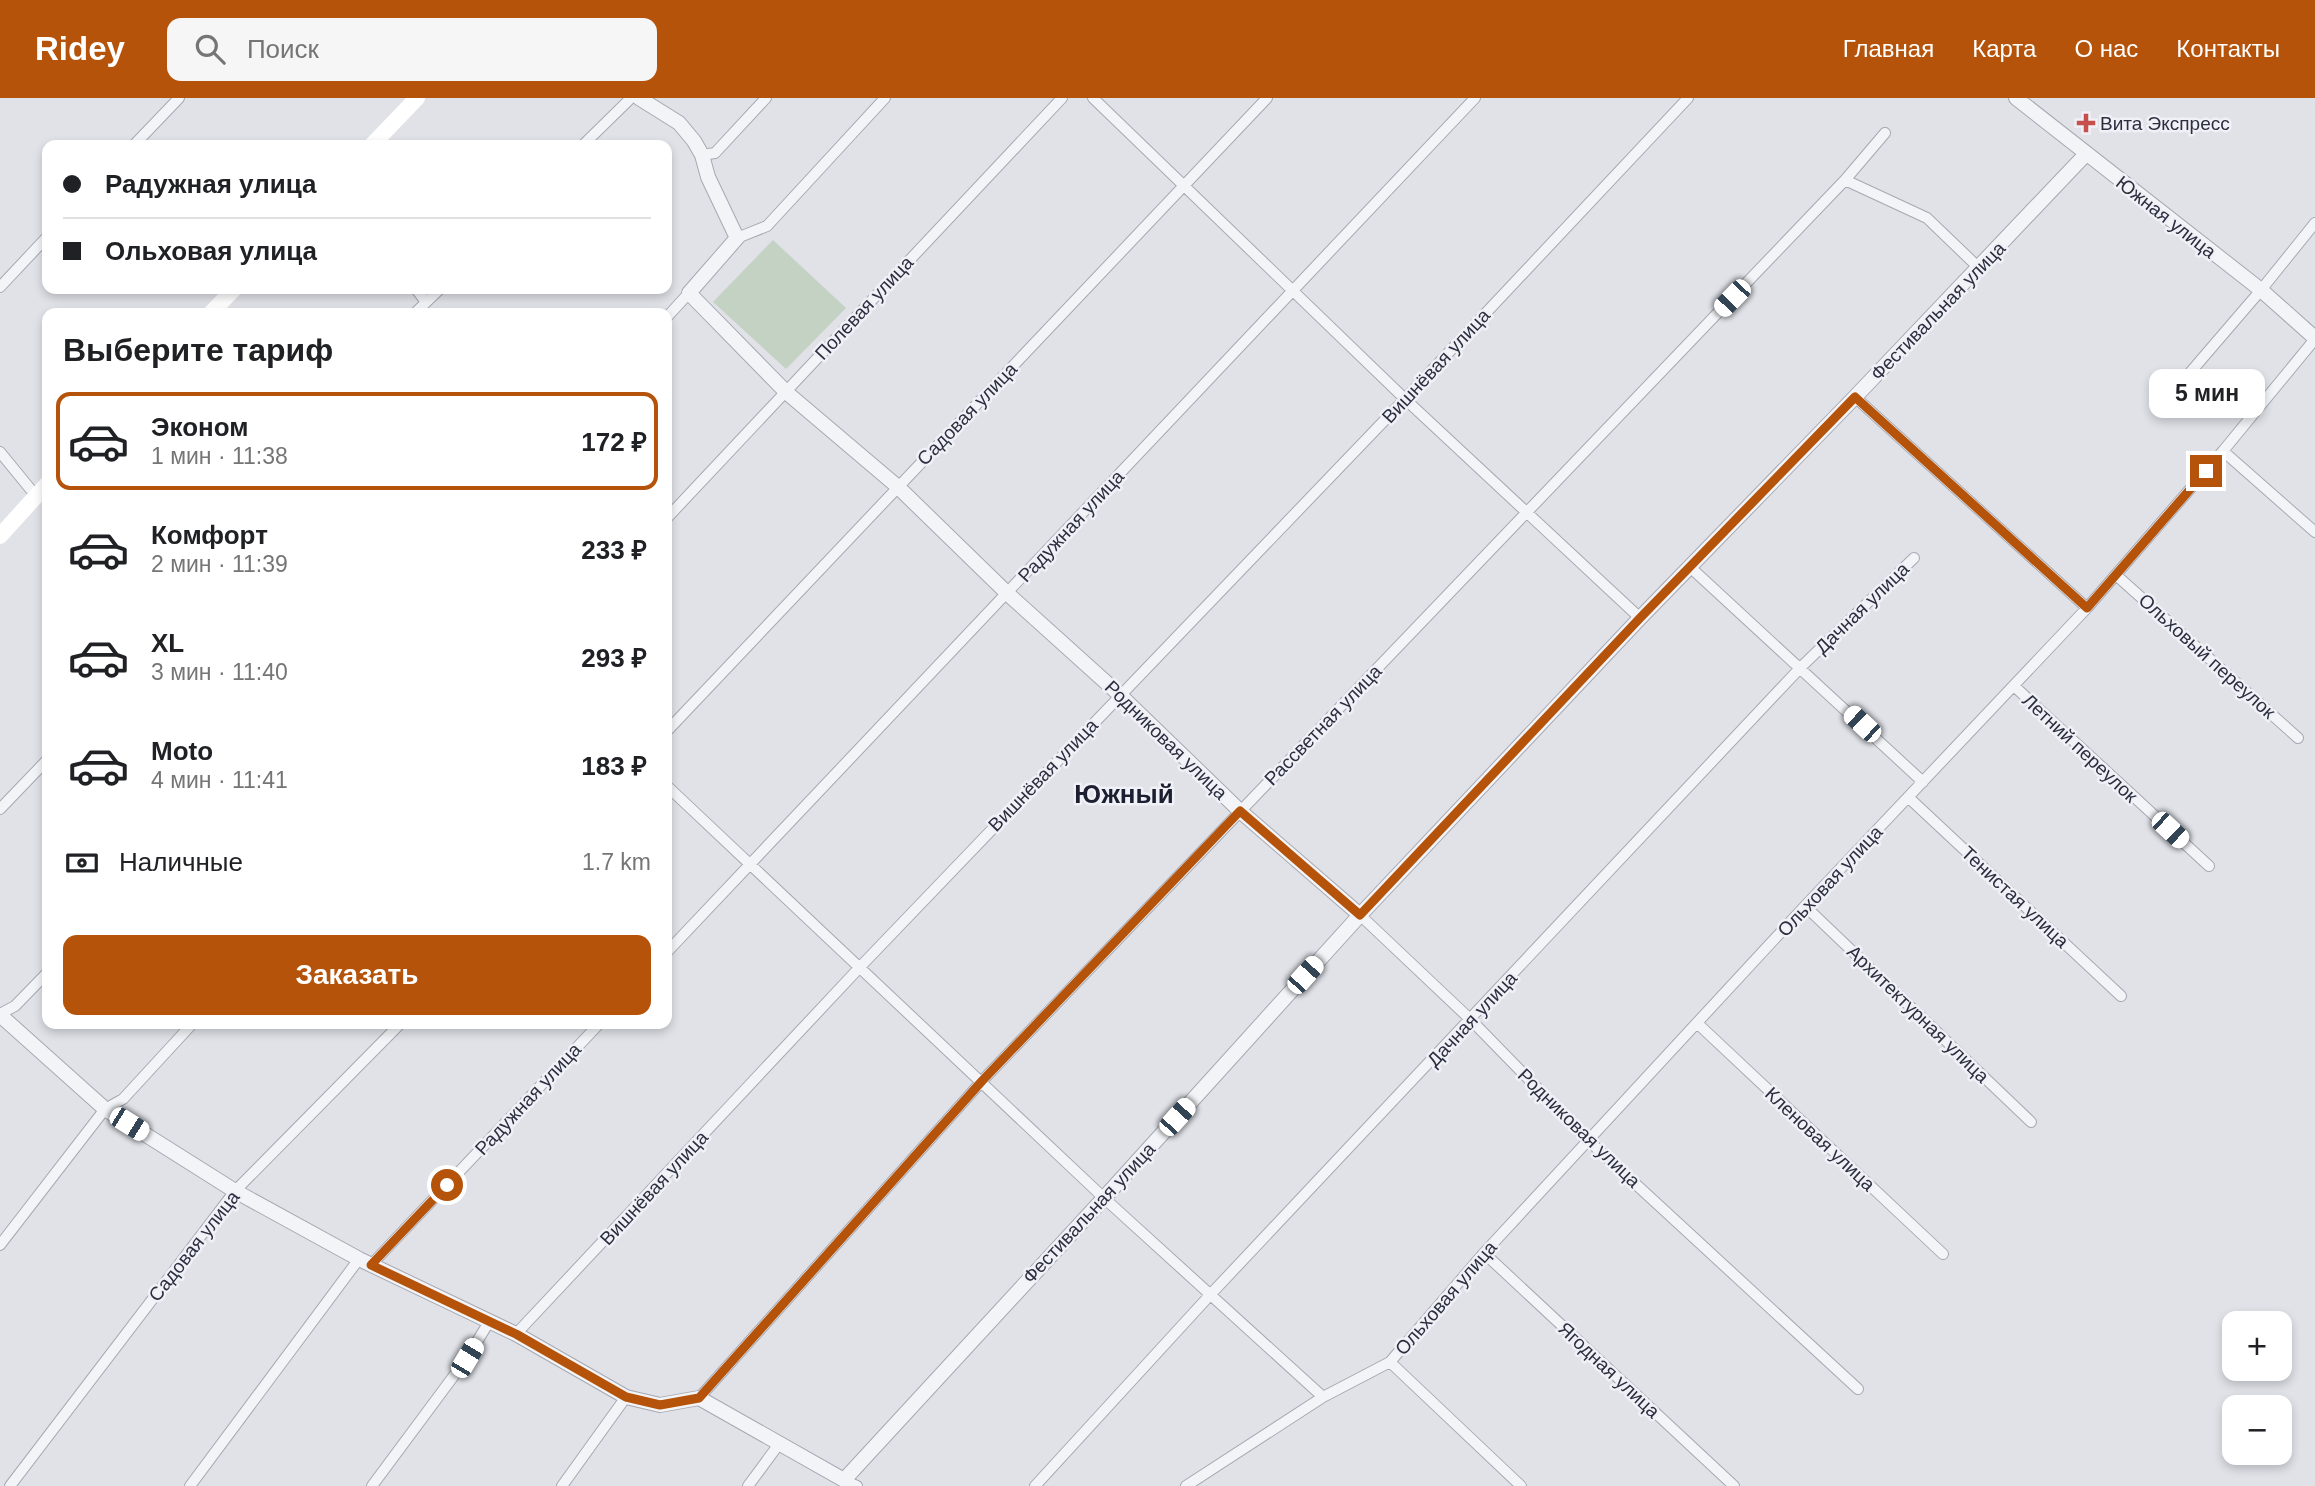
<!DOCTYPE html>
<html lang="ru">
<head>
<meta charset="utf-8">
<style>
	:root { --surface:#fff; --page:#f6f6f6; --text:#202124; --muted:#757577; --line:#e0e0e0; --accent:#b45309 }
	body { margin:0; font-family:Arial,sans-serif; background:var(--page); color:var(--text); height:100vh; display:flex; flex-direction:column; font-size:26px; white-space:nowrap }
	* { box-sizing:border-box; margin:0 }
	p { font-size:23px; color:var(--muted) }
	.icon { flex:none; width:38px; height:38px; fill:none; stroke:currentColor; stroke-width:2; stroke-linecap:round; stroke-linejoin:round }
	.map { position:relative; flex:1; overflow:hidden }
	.drawer { position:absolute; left:42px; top:210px; width:630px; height:721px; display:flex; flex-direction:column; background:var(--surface); border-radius:14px; box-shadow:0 4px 10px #0003 }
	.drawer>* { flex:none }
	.guide { position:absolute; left:42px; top:42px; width:630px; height:154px; border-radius:14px; box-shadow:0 4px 10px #0003; display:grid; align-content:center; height:154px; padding:0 21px; background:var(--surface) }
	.buttons { position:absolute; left:2222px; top:1213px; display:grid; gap:14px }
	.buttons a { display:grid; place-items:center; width:70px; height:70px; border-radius:14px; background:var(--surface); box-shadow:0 4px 10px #0003; font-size:35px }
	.end { position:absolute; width:32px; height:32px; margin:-16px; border:9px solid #b45309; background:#fff; box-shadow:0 0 0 4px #fff }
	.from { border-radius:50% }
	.bubble { position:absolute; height:49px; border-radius:14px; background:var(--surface); box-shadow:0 4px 10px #0003; font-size:23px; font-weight:800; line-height:49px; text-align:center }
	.car { position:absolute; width:21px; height:42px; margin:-21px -10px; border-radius:9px; box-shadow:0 0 5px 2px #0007; background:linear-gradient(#fff 24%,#345 0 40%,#fff 0 76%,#345 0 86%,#fff 0) }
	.guide b { display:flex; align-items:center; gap:24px; height:66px; font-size:26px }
	.guide b+b { border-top:2px solid var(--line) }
	.guide i { width:18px; height:18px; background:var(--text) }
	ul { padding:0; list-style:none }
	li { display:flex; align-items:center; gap:21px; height:98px; margin:0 14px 10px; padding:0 7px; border:4px solid transparent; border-radius:14px }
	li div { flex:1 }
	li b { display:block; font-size:26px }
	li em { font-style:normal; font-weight:800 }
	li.current { border-color:var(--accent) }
	li>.icon { width:63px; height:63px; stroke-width:1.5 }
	h2 { padding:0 21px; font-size:32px; line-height:84px }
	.pay { display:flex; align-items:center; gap:18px; height:77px; padding:0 21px; font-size:26px }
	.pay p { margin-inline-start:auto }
	.primary-button { display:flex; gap:14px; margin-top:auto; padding:14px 21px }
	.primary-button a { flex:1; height:80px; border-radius:14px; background:var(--accent); color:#fff; font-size:28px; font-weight:800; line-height:80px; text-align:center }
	header { display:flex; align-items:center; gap:42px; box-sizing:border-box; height:98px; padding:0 35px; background:var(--accent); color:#fff }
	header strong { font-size:33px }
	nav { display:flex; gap:38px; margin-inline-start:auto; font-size:24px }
	.search { width:490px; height:63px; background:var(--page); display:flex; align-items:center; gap:18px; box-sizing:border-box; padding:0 24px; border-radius:14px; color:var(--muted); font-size:26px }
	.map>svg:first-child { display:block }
</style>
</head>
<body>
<header>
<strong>Ridey</strong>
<div class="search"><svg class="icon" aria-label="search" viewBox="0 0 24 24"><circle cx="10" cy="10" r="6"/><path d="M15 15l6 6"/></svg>Поиск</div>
<nav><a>Главная</a><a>Карта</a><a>О нас</a><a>Контакты</a></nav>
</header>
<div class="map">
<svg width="2315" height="1388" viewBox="0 0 2315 1388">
	<rect width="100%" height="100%" fill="#e0e2e8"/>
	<path fill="#c3d2c2" d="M773,142L846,210L786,271L713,204Z"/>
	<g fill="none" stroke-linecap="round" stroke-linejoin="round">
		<g stroke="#a6a8b2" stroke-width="12">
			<path id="minor" d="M1093,0L1405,301L1640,520
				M134,47L179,0
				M583,47L631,0
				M702,57L715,55L766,0
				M1845,82L1885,35
				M737,140L767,128L885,0
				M0,189L47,139
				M416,191L426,204
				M415,215L440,191
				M667,219L689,195
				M1855,299L2087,510
				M2158,312L2261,192L2315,125
				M2223,353L2315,434
				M0,354L36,398
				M667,420L1062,0
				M1690,469L1923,684
				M2116,477L2298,640
				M2014,588L2209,768
				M667,633L1267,0
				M667,688L1104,1100L1323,1299
				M1908,699L2121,898
				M0,711L47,662
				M1805,808L2031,1024
				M1360,817L1471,922L1589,1043L1858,1291
				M667,854L1475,0
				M0,916L15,908L47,875
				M1697,925L1943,1156
				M0,1147L105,1011L123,1001L192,926
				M1484,1155L1734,1388
				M371,1167L599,926
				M516,1236L860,869L1405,301L1688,0
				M1390,1264L1521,1388
				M699,1300L982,983L1845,82L1927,120L1979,170
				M844,1382L857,1388
				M10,1388L235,1093L400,926
				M190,1388L359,1161
				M372,1388L467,1260L489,1224
				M562,1388L626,1299
				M748,1388L779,1346
				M1035,1388L1210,1197L1801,569L1914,460
				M1186,1388L1323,1299L1390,1264L1484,1155L1805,808L2087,510L2223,353L2315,241"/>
		</g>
		<g stroke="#a6a8b2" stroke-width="16">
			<path id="tertiary" d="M639,0L679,25L694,43L702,57L708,79L737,140L689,195L786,294L898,389L1008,496L1120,597L1240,713L1360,817
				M2016,0L2261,192L2315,240
				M0,917L105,1011L235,1093L359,1161L516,1236L626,1299L660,1307L699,1300L844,1382L1104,1100L1360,817L1640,520L1855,299L2086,56"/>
		</g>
		<use href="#minor" stroke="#f3f4f7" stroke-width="10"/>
		<use href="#tertiary" stroke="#f3f4f7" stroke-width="14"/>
		<path stroke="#fff" stroke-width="16" d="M372,47L417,0
			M211,215L234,191
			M0,438L47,386"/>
	</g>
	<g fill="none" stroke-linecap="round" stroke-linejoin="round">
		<path stroke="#b45309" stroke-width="9" d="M447,1087L371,1167L516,1236L626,1299L660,1307L699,1300L982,983L1240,713L1360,817L1640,520L1855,299L2087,510L2206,373"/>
	</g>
	<path fill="#c74f4c" stroke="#f0f1f6" stroke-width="2.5" d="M2082.5 14.5h7v7h7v7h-7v7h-7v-7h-7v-7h7z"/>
	<g text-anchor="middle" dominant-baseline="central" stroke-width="5" stroke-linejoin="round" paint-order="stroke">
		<g font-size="19" fill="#2a2e3f" stroke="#f0f1f6" text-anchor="start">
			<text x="2100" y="25">Вита Экспресс</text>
		</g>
		<g font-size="19" fill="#2a2e3f" stroke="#f0f1f6">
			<text transform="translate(2166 119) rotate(38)">Южная улица</text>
			<text transform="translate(864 210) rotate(-47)">Полевая улица</text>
			<text transform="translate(1938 213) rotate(-46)">Фестивальная улица</text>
			<text transform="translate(1436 268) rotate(-47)">Вишнёвая улица</text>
			<text transform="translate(967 316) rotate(-46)">Садовая улица</text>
			<text transform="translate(1071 428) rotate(-47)">Радужная улица</text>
			<text transform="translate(1862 510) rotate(-44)">Дачная улица</text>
			<text transform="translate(2207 558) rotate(42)">Ольховый переулок</text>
			<text transform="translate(1323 627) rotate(-46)">Рассветная улица</text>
			<text transform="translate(1166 642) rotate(44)">Родниковая улица</text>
			<text transform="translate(2080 650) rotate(43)">Летний переулок</text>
			<text transform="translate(1043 677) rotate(-46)">Вишнёвая улица</text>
			<text transform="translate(1830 783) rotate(-47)">Ольховая улица</text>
			<text transform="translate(2015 799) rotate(43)">Тенистая улица</text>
			<text transform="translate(1918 916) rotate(44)">Архитектурная улица</text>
			<text transform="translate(1472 921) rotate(-47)">Дачная улица</text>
			<text transform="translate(528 1001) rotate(-47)">Радужная улица</text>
			<text transform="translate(1579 1030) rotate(44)">Родниковая улица</text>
			<text transform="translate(1820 1041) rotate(43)">Кленовая улица</text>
			<text transform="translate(654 1090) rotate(-47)">Вишнёвая улица</text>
			<text transform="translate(1089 1115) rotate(-47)">Фестивальная улица</text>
			<text transform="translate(194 1148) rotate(-52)">Садовая улица</text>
			<text transform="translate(1446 1200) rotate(-49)">Ольховая улица</text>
			<text transform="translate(1609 1272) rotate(43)">Ягодная улица</text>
		</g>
		<g font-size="26" font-weight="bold" fill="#1c1f30" stroke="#f0f1f6">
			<text x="1124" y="696">Южный</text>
		</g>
	</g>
</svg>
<div class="buttons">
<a>+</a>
<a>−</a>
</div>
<i class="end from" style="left:447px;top:1087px"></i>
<i class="end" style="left:2206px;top:373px"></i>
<div class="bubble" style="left:2149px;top:271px;width:116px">5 мин</div>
<i class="car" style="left:1732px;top:200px;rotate:224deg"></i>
<i class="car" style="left:1862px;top:626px;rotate:313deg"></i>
<i class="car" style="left:2170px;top:732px;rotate:133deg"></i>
<i class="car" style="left:1305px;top:877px;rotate:42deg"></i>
<i class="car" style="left:1177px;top:1019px;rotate:42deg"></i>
<i class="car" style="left:129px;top:1026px;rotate:122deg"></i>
<i class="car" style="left:467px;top:1260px;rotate:31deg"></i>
<div class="guide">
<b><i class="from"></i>Радужная улица</b>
<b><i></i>Ольховая улица</b>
</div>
<section class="drawer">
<h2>Выберите тариф</h2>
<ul>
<li class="current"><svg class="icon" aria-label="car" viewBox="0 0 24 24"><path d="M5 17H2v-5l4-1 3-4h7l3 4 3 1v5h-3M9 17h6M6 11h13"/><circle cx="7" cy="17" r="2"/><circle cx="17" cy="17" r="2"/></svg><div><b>Эконом</b><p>1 мин · 11:38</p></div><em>172 ₽</em></li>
<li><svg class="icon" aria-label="car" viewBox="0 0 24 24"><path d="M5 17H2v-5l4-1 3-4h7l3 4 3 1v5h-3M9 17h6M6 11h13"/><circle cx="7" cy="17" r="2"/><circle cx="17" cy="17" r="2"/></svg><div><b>Комфорт</b><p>2 мин · 11:39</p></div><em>233 ₽</em></li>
<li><svg class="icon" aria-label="car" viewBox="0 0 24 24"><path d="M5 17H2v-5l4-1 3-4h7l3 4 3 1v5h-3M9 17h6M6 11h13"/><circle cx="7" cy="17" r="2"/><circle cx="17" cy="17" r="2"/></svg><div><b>XL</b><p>3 мин · 11:40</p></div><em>293 ₽</em></li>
<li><svg class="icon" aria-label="car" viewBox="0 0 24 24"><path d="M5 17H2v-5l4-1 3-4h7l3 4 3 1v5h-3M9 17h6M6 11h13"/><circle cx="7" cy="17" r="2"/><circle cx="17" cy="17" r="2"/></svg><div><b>Moto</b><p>4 мин · 11:41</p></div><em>183 ₽</em></li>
</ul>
<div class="pay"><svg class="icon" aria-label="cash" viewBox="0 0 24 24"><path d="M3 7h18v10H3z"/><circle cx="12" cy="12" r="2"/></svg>Наличные<p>1.7 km</p></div>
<div class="primary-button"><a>Заказать</a></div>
</section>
</div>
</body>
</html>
